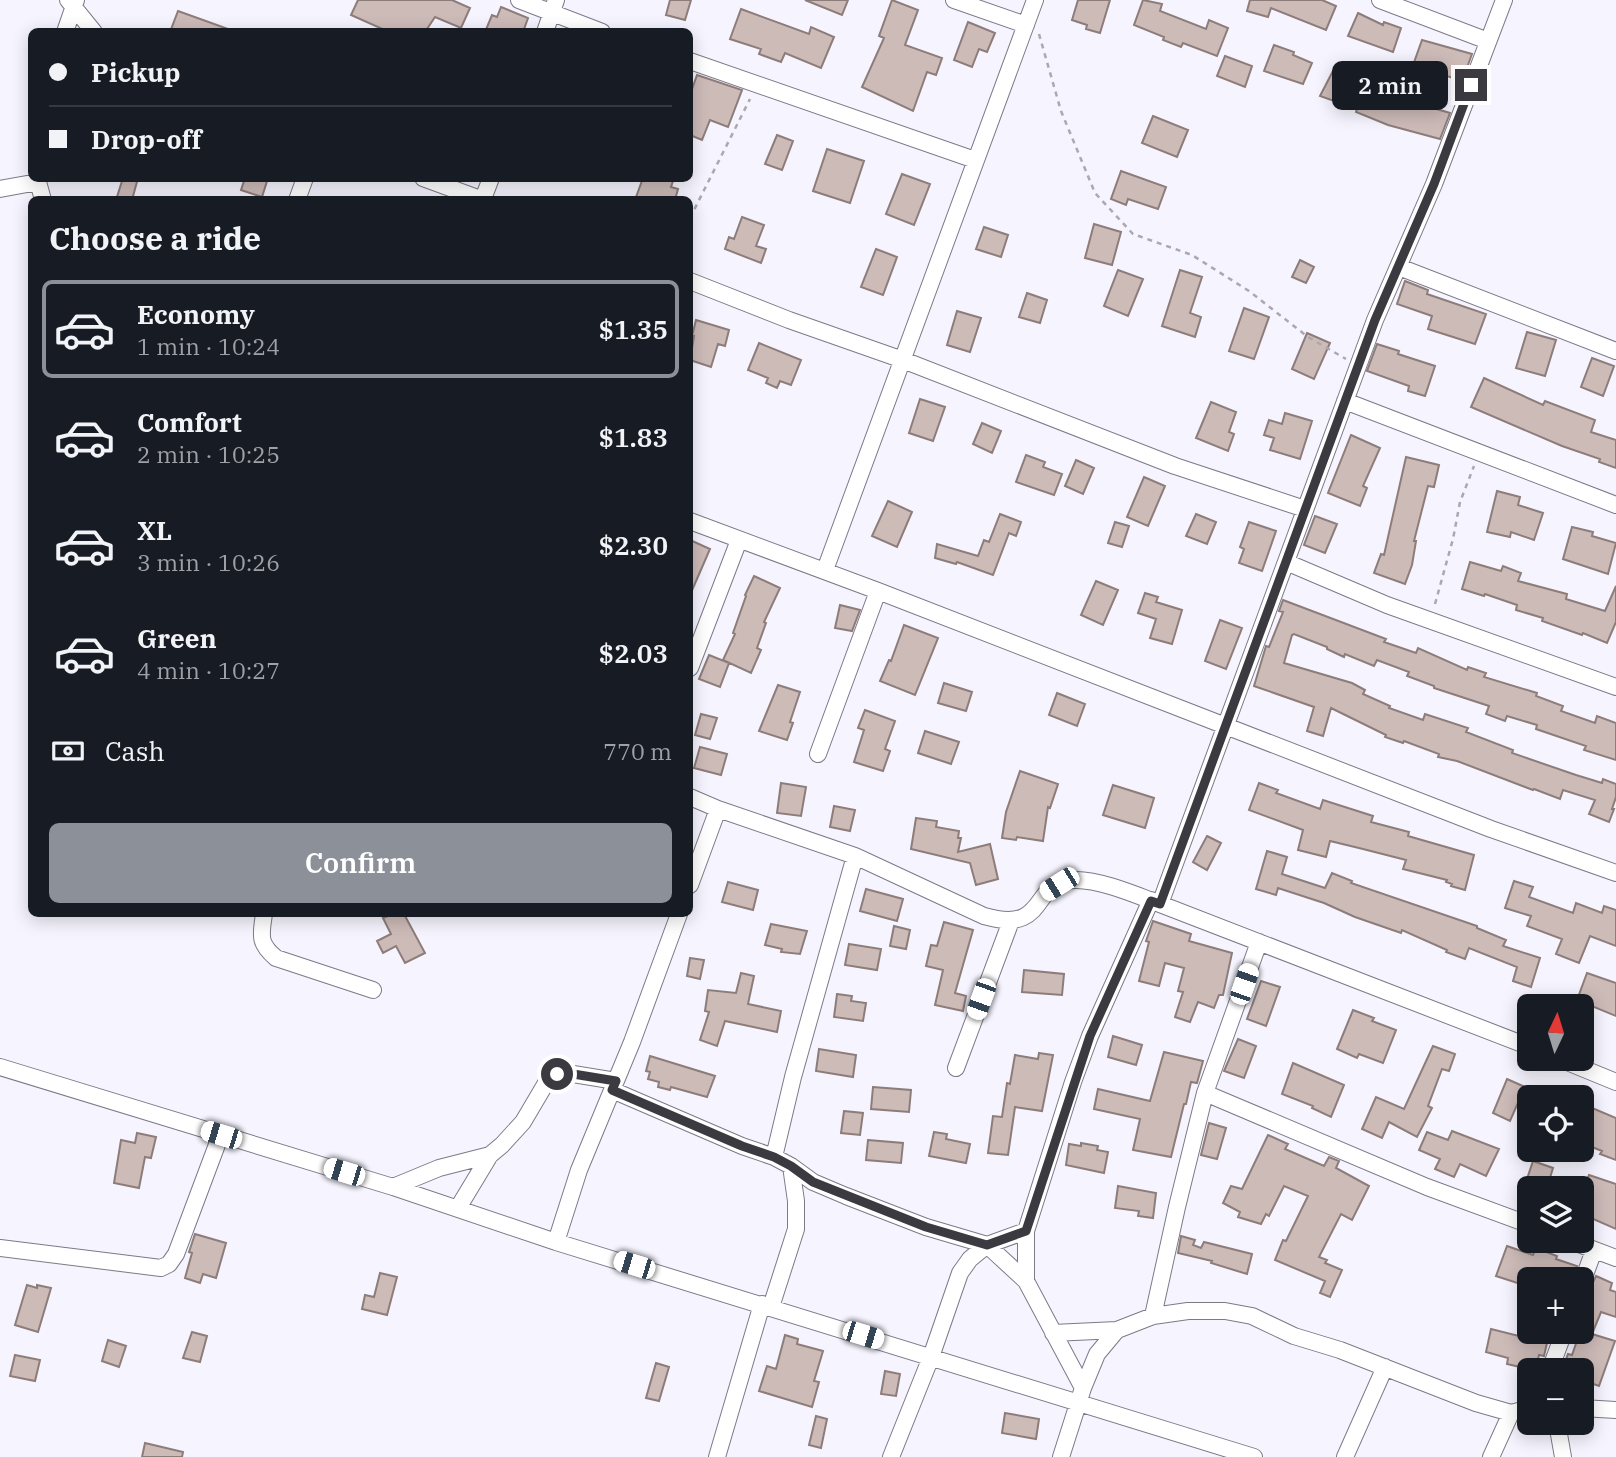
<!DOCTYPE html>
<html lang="en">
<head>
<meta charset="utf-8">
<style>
	:root { --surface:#171b24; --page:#242831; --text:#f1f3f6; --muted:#9ea1a6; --line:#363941; --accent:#8c9099 }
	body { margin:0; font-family:"IBM Plex Serif",serif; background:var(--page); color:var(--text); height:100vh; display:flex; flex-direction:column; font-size:26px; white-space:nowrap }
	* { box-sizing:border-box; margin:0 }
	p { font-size:23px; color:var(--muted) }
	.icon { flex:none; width:38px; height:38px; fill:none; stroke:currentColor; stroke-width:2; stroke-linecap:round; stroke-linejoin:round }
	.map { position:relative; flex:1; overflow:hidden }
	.drawer { position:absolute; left:28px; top:196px; width:665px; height:721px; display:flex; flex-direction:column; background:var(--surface); border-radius:10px; box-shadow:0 4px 18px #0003 }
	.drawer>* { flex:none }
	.banner { position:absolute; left:28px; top:28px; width:665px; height:154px; border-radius:10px; box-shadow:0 4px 18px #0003; display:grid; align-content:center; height:154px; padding:0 21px; background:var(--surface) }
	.needle { width:46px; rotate:4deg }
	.buttons { position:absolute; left:1517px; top:994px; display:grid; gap:14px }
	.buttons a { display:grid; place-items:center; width:77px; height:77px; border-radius:10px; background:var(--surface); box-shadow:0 4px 18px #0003; font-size:35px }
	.end { position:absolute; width:32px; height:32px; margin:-16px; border:9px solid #3b3a40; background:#fff; box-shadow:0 0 0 4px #fff }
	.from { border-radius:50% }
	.bubble { position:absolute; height:49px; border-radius:10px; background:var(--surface); box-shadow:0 4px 18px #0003; font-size:23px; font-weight:600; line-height:49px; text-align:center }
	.car { position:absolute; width:21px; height:42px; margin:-21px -10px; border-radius:9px; box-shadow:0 0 5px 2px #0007; background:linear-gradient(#fff 24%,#345 0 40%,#fff 0 76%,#345 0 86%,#fff 0) }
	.banner b { display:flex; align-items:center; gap:24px; height:66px; font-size:26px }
	.banner b+b { border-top:2px solid var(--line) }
	.banner i { width:18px; height:18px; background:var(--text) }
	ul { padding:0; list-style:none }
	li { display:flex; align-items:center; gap:21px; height:98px; margin:0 14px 10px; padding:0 7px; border:4px solid transparent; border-radius:10px }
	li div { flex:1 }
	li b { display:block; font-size:26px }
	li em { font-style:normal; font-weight:600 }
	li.current { border-color:var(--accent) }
	li>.icon { width:63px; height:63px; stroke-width:1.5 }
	h2 { padding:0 21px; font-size:32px; line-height:84px }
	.pay { display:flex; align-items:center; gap:18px; height:77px; padding:0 21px; font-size:26px }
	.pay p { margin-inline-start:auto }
	.primary-button { display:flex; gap:14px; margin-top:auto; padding:14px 21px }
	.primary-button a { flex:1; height:80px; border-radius:10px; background:var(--accent); color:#fff; font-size:28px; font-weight:600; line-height:80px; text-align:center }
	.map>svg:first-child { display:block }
</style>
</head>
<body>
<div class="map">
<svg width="1616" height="1457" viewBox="0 0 1616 1457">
	<rect width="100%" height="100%" fill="#f6f4fe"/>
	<path fill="#cdbbb8" stroke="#8d7d7a" stroke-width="2" d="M358,0H452L470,8L461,28L435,17L425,32H389L351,15Z
		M670,0H691L685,20L666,15Z
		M805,0H848L842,15Z
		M892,0L918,10L905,45L942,58L936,75L927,72L913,111L862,87L884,38L879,36Z
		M1078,0H1110L1100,33L1086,29L1087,25L1072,20Z
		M1143,0L1162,4L1160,11L1206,29L1209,20L1228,28L1217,56L1183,43L1181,47L1163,40L1164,37L1134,25Z
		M1250,0H1322L1336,6L1326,30L1271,8L1268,17L1247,11Z
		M501,7L528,18L523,32H485L492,15L497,17Z
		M741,9L809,34L811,27L834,37L821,68L785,53L781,62L759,54L761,49L730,39Z
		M178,11L231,30L230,32H170Z
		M1358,13L1383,25L1384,22L1401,28L1393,52L1348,36Z
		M968,22L995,33L987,52L979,49L972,67L954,60Z
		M1422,40L1472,54L1462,81L1432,71L1431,74L1412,68Z
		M1274,45L1294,52L1293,55L1312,63L1303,84L1264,71Z
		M1225,56L1252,66L1245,87L1217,76Z
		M1335,67L1353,73L1352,78L1387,92L1386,94L1450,113L1440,139L1388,125L1356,112L1357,109L1320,96Z
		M697,75L742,90L728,127L710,120L702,140L690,135V95Z
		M1153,116L1188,130L1177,157L1142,143Z
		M777,135L793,141L782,170L765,164Z
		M827,149L864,161L850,203L813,191Z
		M1121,171L1166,187L1158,209L1128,199L1126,205L1111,199Z
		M902,174L930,184L914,225L886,214Z
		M123,178H138L132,200H116Z
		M245,178H268L262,197L241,190Z
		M643,178H674L671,187L678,189L675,200H635Z
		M742,217L764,225L756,246L766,249L761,263L725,249L729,237L734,239Z
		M1094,224L1121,232L1112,265L1085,258Z
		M984,227L1008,235L1001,257L976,249Z
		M876,249L897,257L883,295L861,287Z
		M1300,260L1314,267L1306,283L1292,277Z
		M1118,270L1143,279L1128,316L1104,306Z
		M1180,270L1202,277L1190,313L1201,317L1195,337L1162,326Z
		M1405,281L1428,290L1427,294L1486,314L1475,344L1428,329L1432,316L1397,304Z
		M1027,293L1047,300L1040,323L1019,317Z
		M1244,308L1269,317L1254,359L1229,351Z
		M957,311L981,318L970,352L947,345Z
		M696,320L729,330L725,346L718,344L711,367L690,360L694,336H692Z
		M1527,332L1556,340L1545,376L1516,368Z
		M1307,333L1330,343L1314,379L1292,369Z
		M759,343L801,360L791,385L780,381L777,388L766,383L768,378L748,370Z
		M1377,344L1399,351L1398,354L1435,366L1425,396L1408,391L1409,386L1367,371Z
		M1592,358L1614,366L1603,396L1581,387Z
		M1484,378L1543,405L1545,401L1595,420L1591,432L1616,440V468L1599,462L1600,459L1562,446L1471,407Z
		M920,399L945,407L933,441L909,433Z
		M1211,402L1236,412L1229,432L1234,434L1228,451L1196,438Z
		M1285,413L1312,421L1300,459L1270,450L1274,438L1264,435L1269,420L1282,424Z
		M982,423L1001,431L992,453L973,444Z
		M1351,435L1380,448L1363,486L1367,488L1360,506L1328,493Z
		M1026,455L1045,462L1043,467L1062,474L1054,495L1016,482Z
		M1406,457L1439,465L1434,487L1428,486L1414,541H1416L1412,565L1405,584L1374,573L1381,554L1384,555Z
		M1076,460L1094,468L1083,494L1065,486Z
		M1144,477L1165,486L1148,526L1127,517Z
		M1497,491L1520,497L1518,505L1543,513L1534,540L1511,532L1510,537L1487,532Z
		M888,501L912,512L897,547L872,536Z
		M1000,514L1021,522L1016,536L1009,533L993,575L957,562L956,564L935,558L937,544L978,556L984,540L989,542Z
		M1196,514L1216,522L1207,544L1186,536Z
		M1315,516L1337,524L1325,553L1304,545Z
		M1115,522L1129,526L1122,547L1108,543Z
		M1249,522L1276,531L1262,571L1239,563L1244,549L1240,547Z
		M1572,527L1593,532L1592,536L1616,543L1608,574L1563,559Z
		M690,540L710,549L690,595Z
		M1470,562L1501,571L1503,566L1521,573L1518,581L1567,594L1566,599L1605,611L1616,586V622L1607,643L1583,633L1582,635L1542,621L1543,618L1516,610L1517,605L1485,594L1484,596L1462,589Z
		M754,576L780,588L764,622L766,623L757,648L761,650L751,673L723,660L735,634L733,633L746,596L745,595Z
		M1096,581L1118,590L1103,625L1081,615Z
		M1145,593L1158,597L1156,602L1182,610L1172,644L1150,638L1156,619L1138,613Z
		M1283,600L1386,639L1384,642L1416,653L1418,648L1467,670L1468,667L1486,673L1484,677L1537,693L1536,696L1563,706L1561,711L1595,723L1597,716L1616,723V760L1584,750L1586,746L1536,729L1537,725L1507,716L1505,721L1486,714L1489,706L1434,688V686L1407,676L1409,672L1377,660L1374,666L1345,654L1344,657L1327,649V647L1294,634L1292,635L1284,663L1352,683L1365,690L1363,694L1390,706L1389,708L1423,720L1425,714L1468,728L1466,732L1513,750L1512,753L1576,775L1602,783L1603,779L1616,784V797L1612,809H1614L1609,822L1589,814L1595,800L1563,790L1560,799L1534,789L1533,790L1457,761L1438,757L1439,754L1404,741L1403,743L1385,737L1386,735L1331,708L1323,736L1307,731L1314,707L1254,686L1266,646L1269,647L1283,612L1279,611Z
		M840,605L860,610L852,631L835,628Z
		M1220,620L1242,628L1226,669L1205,661Z
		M904,625L938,638L915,695L880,681L889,660L891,661Z
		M709,655L729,663L720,687L699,679Z
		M944,683L972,692L966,711L938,703Z
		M778,685L800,692L790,722L793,723L787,740L759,731Z
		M1057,693L1085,704L1077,726L1049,715Z
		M865,710L895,721L885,749L890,751L883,771L854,762L864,730L858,728Z
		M701,714L717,718L710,739L695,735Z
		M925,731L959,742L951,764L918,753Z
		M700,747L727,754L721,775L694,768Z
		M1020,771L1058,784L1050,808L1048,807L1043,841L1017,837L1016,840L1002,838L1006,812Z
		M781,783L806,787L801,816L777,813Z
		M1259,783L1278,790L1276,793L1320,809L1323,800L1373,816L1371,822L1409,832L1408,836L1474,855L1465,890L1451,886L1452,884L1446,882L1447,880L1403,869L1406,860L1363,849L1330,841L1326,857L1298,850L1303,830L1249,810Z
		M1113,785L1154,798L1145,828L1103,815Z
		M834,806L855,810L850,831L830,827Z
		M916,818L937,821L936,827L959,831L958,838H961L958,852L990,844L998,879L976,885L970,863L911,849Z
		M1207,836L1221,843L1207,870L1193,862Z
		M1267,851L1287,857L1282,874L1325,888L1332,873L1352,881L1351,883L1477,926V928L1506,940L1503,946L1540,958L1531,987L1513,981L1517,967L1469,948L1465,959L1446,952L1447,950L1402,930L1401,933L1355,917L1324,903L1278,888L1276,895L1256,889Z
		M1514,881L1533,887L1529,897L1573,913L1576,903L1602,913L1604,906L1616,910V946L1590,936L1579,963L1556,954L1562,939L1527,926L1531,916L1505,908Z
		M728,882L758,890L753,910L722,902Z
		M866,889L903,899L897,921L860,911Z
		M393,914H404L425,953L405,963L396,946L383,953L377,941L391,934L383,918Z
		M1153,921L1191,934L1189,941L1232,953L1223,995H1219L1214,1008L1198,1002L1190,1022L1175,1017L1183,992L1178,991L1184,968L1165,963L1159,986L1139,981L1149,942L1146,941Z
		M944,922L973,930L955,993L966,996L963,1011L935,1005L943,970L926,966L931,945L937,946Z
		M771,924L807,931L800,954L781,952L782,949L765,945Z
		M894,926L910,930L906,949L890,946Z
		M849,944L881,949L877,970L845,965Z
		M690,958L704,960L700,979L687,976Z
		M1024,970L1064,974L1062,995L1022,992Z
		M741,973L754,976L748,1004L781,1011L777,1032L725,1021L717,1046L700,1040L709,1012L705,1011L708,990L736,993Z
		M1587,973L1616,983V1016L1577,1000Z
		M1261,981L1280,987L1266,1026L1247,1019Z
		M837,994L852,996L851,1001L866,1003L863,1021L834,1017Z
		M1353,1010L1374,1018L1372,1021L1396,1030L1383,1063L1359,1054L1357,1058L1337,1049Z
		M1113,1036L1142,1045L1136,1065L1108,1057Z
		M1238,1039L1256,1046L1244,1078L1224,1071Z
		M1433,1046L1455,1054L1449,1071L1442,1069L1428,1106L1432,1108L1417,1137L1389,1122L1382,1138L1362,1129L1376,1097L1404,1109Z
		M819,1049L856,1055L853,1077L816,1071Z
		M1164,1052L1203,1061L1197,1083L1191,1082L1186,1104H1184L1171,1157L1133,1150L1140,1119L1094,1109L1098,1089L1150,1101Z
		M1039,1053L1053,1055L1042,1111L1015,1107L1008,1155L988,1153L993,1116L1002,1117L1007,1083L1010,1084L1015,1055L1038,1059Z
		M650,1056L715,1076L707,1097L671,1087L670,1090L658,1087L659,1082L648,1079L650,1072L646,1071Z
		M1293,1063L1344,1085L1331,1117L1312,1108L1313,1106L1282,1094Z
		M1507,1079L1525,1087L1510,1121L1493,1113Z
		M873,1087L911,1090L909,1112L871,1109Z
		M1585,1105L1616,1118V1160L1600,1154L1602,1151L1582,1143V1115Z
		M844,1111L863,1113L860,1135L841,1133Z
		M1209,1123L1226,1128L1217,1159L1201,1155Z
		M1452,1131L1499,1149L1486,1176L1460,1164L1454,1177L1435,1169L1440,1159L1419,1150L1427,1132L1448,1140Z
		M934,1132L947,1134L946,1139L970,1144L966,1163L929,1156Z
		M137,1133L156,1137L151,1158L145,1157L139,1188L114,1183L121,1140L135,1143Z
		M1268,1135L1288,1144L1285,1149L1324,1166L1329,1157L1339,1161L1336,1168L1369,1186L1352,1220L1341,1214L1319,1257L1327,1260L1325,1263L1342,1270L1330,1297L1320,1293L1325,1281L1275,1260L1283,1240L1286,1241L1308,1196L1284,1186L1269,1216L1266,1214L1261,1224L1238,1217L1240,1212L1223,1203L1231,1186L1242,1189Z
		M868,1140L903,1143L901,1163L866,1160Z
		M1081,1143L1098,1146L1097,1150L1108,1152L1104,1173L1066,1165L1069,1144L1081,1146Z
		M1533,1161L1553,1168L1547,1188H1524Z
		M1589,1175L1616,1184V1229L1582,1214V1195Z
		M1118,1186L1156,1193L1153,1218L1138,1216L1139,1211L1115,1208Z
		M195,1234L226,1243L216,1278L203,1274L200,1283L185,1278L192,1253L189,1252Z
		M1181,1236L1195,1240L1193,1245L1201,1248L1204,1242L1252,1254L1247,1274L1211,1263L1212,1261L1178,1253Z
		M1507,1246L1533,1255L1536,1248L1557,1256L1556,1259L1577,1266L1572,1279H1530V1287L1496,1276Z
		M380,1273L397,1277L387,1315L362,1309L365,1295L374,1297Z
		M1596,1276L1612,1283L1610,1290L1616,1292V1317L1601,1312L1592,1334L1615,1341L1599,1386L1582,1380V1370H1566L1568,1366L1564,1365L1568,1354L1572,1355L1580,1332H1582V1305Z
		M27,1285L37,1288V1285L51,1288L38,1332L15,1325Z
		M1491,1329L1547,1343L1544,1356L1539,1355L1536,1368L1521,1364L1520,1367L1507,1364L1508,1358L1486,1352Z
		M192,1332L207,1336L200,1362L183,1358Z
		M785,1335L798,1339L797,1344L823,1351L814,1381L819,1382L812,1407L759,1391L767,1366L776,1369Z
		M108,1340L126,1346L119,1367L102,1361Z
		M15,1355L40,1360L35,1381L10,1376Z
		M656,1363L669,1367L659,1401L646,1398Z
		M885,1371L900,1374L896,1396L881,1394Z
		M1005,1413L1039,1419L1036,1439L1002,1433Z
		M816,1416L827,1419L821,1448L809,1445Z
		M145,1443L183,1452L182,1457H142Z"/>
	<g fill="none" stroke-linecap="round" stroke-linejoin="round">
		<g stroke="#7d7a88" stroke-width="18">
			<path id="minor" d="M68,0L94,32
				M519,0L602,32
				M954,0L1026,25
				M1380,0L1488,41
				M1504,0L1434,184L1375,320L1160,904L1530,1047
				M65,32L76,0
				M545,32L556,0
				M690,61L975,160
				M37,178L43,200
				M423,178L483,200
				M0,189L38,182
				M483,199L491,178
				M297,200L305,178
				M1399,267L1616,351
				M690,281L789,320L903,360L1175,466L1305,509
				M1345,401L1616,505
				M690,521L878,591L1491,829L1616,873
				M1286,562L1387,605L1616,687
				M825,570L1035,0
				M690,668L739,540
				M818,754L878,591
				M690,797L718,809L690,885
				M718,809L855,856L984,916C1051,935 1028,880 1076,880C1101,880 1136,895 1160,904
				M855,856L793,1077L774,1157L791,1166L813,1182L846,1196L926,1227L987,1245L1026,1281L1083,1388L1061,1457
				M264,914C261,935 258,943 276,958L373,990
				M1259,942L1205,1093L1427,1187L1530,1225
				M1560,1059L1616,1082
				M0,1067L393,1187L556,1242L1254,1457
				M956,1068L1011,921
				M612,1090L742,1146L774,1157
				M393,1187L439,1168L490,1155
				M458,1208L490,1155L502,1145L523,1122L546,1083L557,1074L567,1073L616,1081
				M1571,1241L1616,1258
				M556,1242L579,1170L632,1042L679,914
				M0,1248L161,1268L169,1264L176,1254L221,1134
				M1026,1281V1231L1073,1082L1090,1036L1151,900
				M1582,1283L1594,1250
				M771,1307L796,1229V1201L791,1166
				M1153,1316L1188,1311H1225L1252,1316L1294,1336L1340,1350L1476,1403L1511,1413L1491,1457
				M1053,1333L1117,1330
				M1550,1370L1564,1332
				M1083,1388L1097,1354L1117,1330L1153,1316L1177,1207L1205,1093
				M1582,1408L1616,1410
				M1511,1413L1530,1408
				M1557,1423L1563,1457
				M717,1457L762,1304
				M891,1457L931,1357L960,1273L970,1259L987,1245L1026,1231
				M1345,1457L1385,1367"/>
		</g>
		<path stroke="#aaa8b0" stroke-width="2.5" stroke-dasharray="5 5" stroke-linecap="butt" d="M1039,34L1061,111L1095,193L1133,234L1192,255L1249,291L1308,337L1346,359
			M690,218L750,99
			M1435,604L1453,539L1460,502L1474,466"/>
		<use href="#minor" stroke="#fff" stroke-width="16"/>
	</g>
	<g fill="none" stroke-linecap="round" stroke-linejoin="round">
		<path stroke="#3b3a40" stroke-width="9" d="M557,1074L567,1073L616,1081L612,1090L742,1146L774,1157L791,1166L813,1182L926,1227L987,1245L1026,1231L1090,1036L1151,901L1160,904L1375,320L1434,184L1471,85"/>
	</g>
</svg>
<div class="buttons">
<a><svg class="needle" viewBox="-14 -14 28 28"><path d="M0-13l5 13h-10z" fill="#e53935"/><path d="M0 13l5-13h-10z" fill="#9ea1a6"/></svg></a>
<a><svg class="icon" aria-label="locate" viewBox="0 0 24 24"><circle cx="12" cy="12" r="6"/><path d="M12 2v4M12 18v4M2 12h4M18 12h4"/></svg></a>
<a><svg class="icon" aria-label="layers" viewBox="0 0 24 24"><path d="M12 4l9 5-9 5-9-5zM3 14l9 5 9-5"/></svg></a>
<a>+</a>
<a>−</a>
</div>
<i class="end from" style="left:557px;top:1074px"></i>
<i class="end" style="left:1471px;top:85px"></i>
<div class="bubble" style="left:1332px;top:61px;width:116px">2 min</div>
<i class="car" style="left:1059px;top:884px;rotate:238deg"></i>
<i class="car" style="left:1244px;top:984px;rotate:19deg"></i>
<i class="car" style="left:981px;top:999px;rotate:200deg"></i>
<i class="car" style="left:221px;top:1135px;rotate:287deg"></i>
<i class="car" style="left:344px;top:1172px;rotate:287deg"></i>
<i class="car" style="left:634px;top:1265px;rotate:287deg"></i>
<i class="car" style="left:863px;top:1335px;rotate:107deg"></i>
<div class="banner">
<b><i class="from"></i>Pickup</b>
<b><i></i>Drop-off</b>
</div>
<section class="drawer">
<h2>Choose a ride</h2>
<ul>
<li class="current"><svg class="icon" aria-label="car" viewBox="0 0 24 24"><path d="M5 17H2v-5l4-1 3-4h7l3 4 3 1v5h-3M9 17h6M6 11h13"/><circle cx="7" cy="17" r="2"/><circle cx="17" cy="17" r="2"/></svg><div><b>Economy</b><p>1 min · 10:24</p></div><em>$1.35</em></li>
<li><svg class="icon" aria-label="car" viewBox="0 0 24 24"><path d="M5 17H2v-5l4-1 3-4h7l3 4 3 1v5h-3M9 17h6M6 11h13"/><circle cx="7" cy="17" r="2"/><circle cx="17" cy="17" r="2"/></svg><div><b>Comfort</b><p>2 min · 10:25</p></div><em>$1.83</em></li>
<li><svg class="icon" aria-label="car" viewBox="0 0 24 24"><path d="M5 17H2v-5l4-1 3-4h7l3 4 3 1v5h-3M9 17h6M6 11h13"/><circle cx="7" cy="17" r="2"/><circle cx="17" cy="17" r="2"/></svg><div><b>XL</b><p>3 min · 10:26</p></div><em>$2.30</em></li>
<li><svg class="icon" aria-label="car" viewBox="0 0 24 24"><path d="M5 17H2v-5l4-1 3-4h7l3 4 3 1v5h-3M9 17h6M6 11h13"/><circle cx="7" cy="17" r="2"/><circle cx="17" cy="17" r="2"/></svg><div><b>Green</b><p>4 min · 10:27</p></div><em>$2.03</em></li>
</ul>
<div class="pay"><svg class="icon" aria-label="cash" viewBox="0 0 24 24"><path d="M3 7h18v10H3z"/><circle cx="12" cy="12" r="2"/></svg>Cash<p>770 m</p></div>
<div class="primary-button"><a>Confirm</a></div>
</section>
</div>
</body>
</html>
